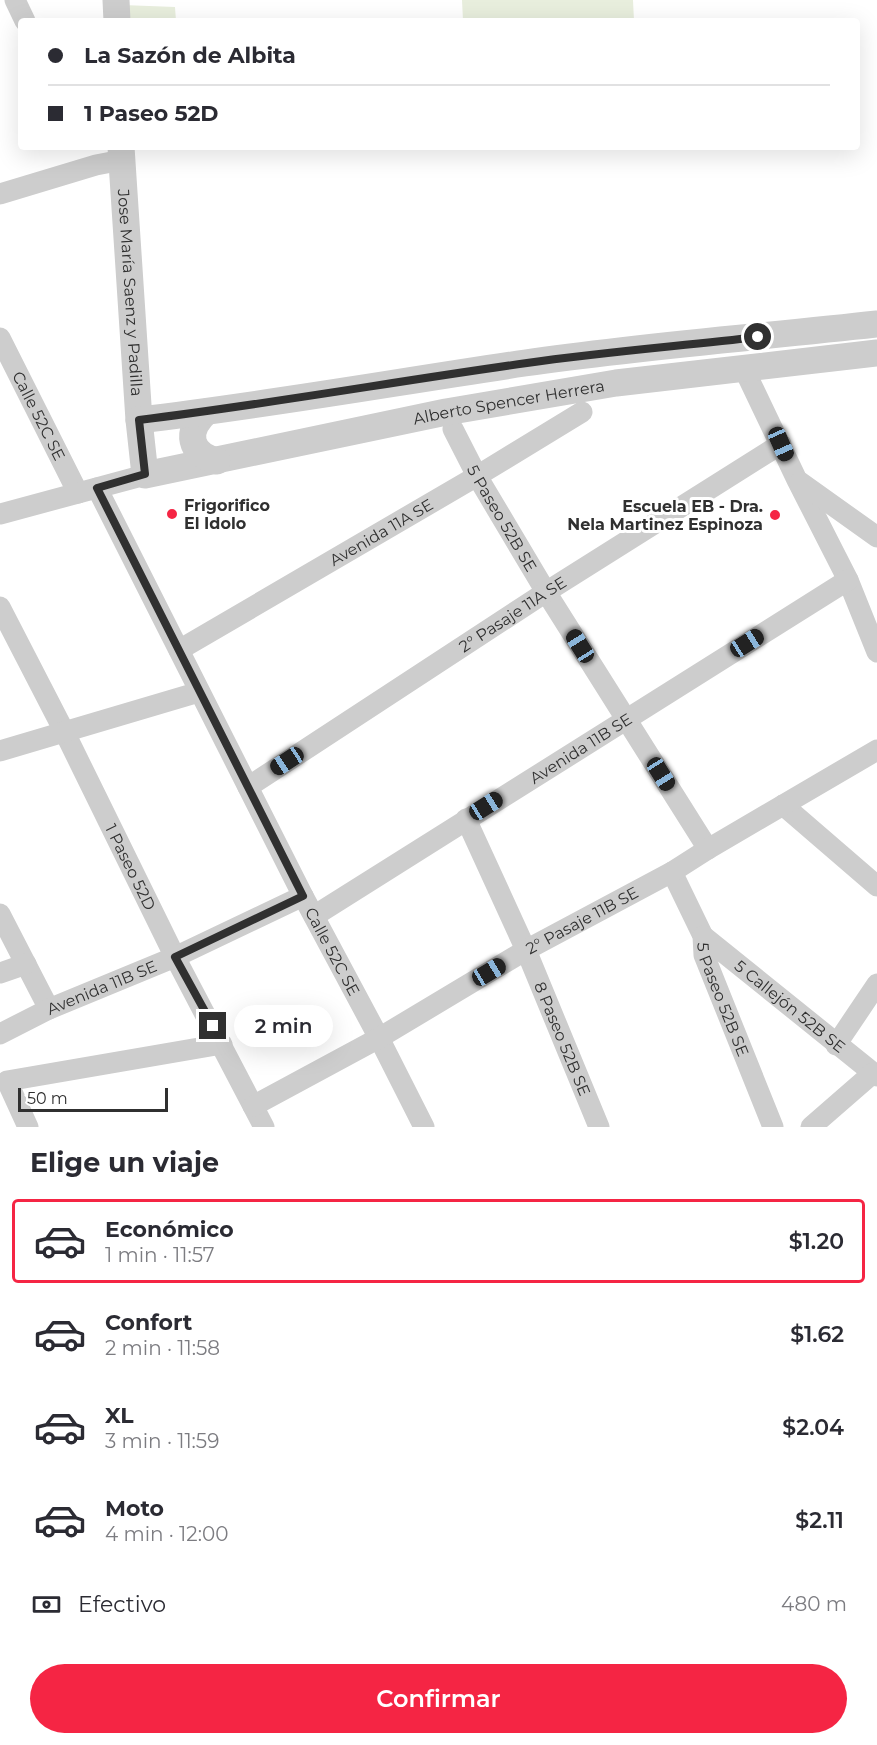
<!DOCTYPE html>
<html lang="es">
<head>
<meta charset="utf-8">
<style>
	:root { --surface:#fff; --page:#f7f7f7; --text:#2b2b33; --muted:#7c7c81; --line:#e1e1e2; --accent:#f52544 }
	body { margin:0; font-family:Montserrat,sans-serif; background:var(--page); color:var(--text); height:100vh; display:flex; flex-direction:column; font-size:22px; white-space:nowrap }
	* { box-sizing:border-box; margin:0 }
	p { font-size:20px; color:var(--muted) }
	.icon { flex:none; width:33px; height:33px; fill:none; stroke:currentColor; stroke-width:2; stroke-linecap:round; stroke-linejoin:round }
	.map { position:relative; height:1127px; overflow:hidden }
	.sheet { display:flex; flex-direction:column; background:var(--surface); flex:1 }
	.sheet>* { flex:none }
	.banner { position:absolute; left:18px; top:18px; width:842px; height:132px; border-radius:6px; box-shadow:0 6px 24px #0002; display:grid; align-content:center; height:132px; padding:0 30px; background:var(--surface) }
	.scale { position:absolute; left:18px; bottom:15px; width:150px; box-sizing:border-box; padding-left:6px; border:3px solid #303030; border-top:0; font-size:16px; line-height:21px; white-space:nowrap; color:#303030; -webkit-text-stroke:4px #fff; paint-order:stroke }
	.end { position:absolute; width:27px; height:27px; margin:-14px; border:8px solid #303030; background:#fff; box-shadow:0 0 0 3px #fff }
	.from { border-radius:50% }
	.bubble { position:absolute; height:42px; border-radius:21px; background:var(--surface); box-shadow:0 6px 24px #0002; font-size:20px; font-weight:600; line-height:42px; text-align:center }
	.car { position:absolute; width:18px; height:36px; margin:-18px -9px; border-radius:8px; box-shadow:0 0 4px 2px #0007; background:linear-gradient(#222 24%,#8ab4d8 0 40%,#222 0 76%,#8ab4d8 0 86%,#222 0) }
	.banner b { display:flex; align-items:center; gap:21px; height:57px; font-size:22px }
	.banner b+b { border-top:2px solid var(--line) }
	.banner i { width:15px; height:15px; background:var(--text) }
	ul { padding:0; list-style:none }
	li { display:flex; align-items:center; gap:18px; height:84px; margin:0 12px 9px; padding:0 18px; border:3px solid transparent; border-radius:6px }
	li div { flex:1 }
	li b { display:block; font-size:22px }
	li em { font-style:normal; font-weight:600 }
	li.current { border-color:var(--accent) }
	li>.icon { width:54px; height:54px; stroke-width:1.5 }
	h2 { padding:0 30px; font-size:27px; line-height:72px }
	.pay { display:flex; align-items:center; gap:15px; height:66px; padding:0 30px; font-size:22px }
	.pay p { margin-inline-start:auto }
	.primary-button { display:flex; gap:12px; margin-top:auto; padding:12px 30px }
	.primary-button a { flex:1; height:69px; border-radius:36px; background:var(--accent); color:#fff; font-size:24px; font-weight:600; line-height:69px; text-align:center }
	.map>svg:first-child { display:block }
</style>
</head>
<body>
<div class="map">
<svg width="877" height="1127" viewBox="0 0 877 1127">
	<rect width="100%" height="100%" fill="#fff"/>
	<path fill="#e8eedd" d="M462,0H633L634,21H463Z
		M123,5L175,7L176,21H124Z"/>
	<g fill="none" stroke-linecap="round" stroke-linejoin="round">
		<g stroke="#cdcdcd" stroke-width="21">
			<path d="M15,0L25,21"/>
			<path d="M0,194L96,165L122,160"/>
			<path id="s1" d="M0,338L78,493"/>
			<path d="M744,369L797,480L848,580L877,652"/>
			<path id="s2" d="M453,429L477,476L546,592L708,849"/>
			<path d="M800,482L877,537"/>
			<path id="s3" d="M97,488L303,896L379,1038L424,1127"/>
			<path d="M0,514L145,475"/>
			<path id="s4" d="M0,607L65,733L175,957L264,1127"/>
			<path id="s5" d="M179,650L477,476L582,412"/>
			<path d="M0,751L199,692"/>
			<path id="s6" d="M248,787L546,592L781,444"/>
			<path d="M783,805L877,886"/>
			<path id="s7" d="M466,819L526,950L599,1127"/>
			<path id="s8" d="M672,872L703,936L704,955L773,1127"/>
			<path d="M0,914L49,1009"/>
			<path id="s9" d="M314,916L848,580"/>
			<path id="s10" d="M703,936L877,1076"/>
			<path d="M0,973L26,964"/>
			<path id="s11" d="M0,1034L49,1009L175,957L303,896"/>
			<path d="M836,1045L877,984"/>
			<path id="s12" d="M253,1106L379,1038L526,950L672,872L708,849L877,750"/>
			<path d="M28,1127L7,1081L222,1044"/>
			<path d="M811,1127L873,1073"/>
		</g>
		<g stroke="#cdcdcd" stroke-width="27">
			<path d="M116,0L117,21"/>
			<path id="s13" d="M121,147L139,420L145,475L446,412L616,383L877,353"/>
			<path d="M206,412C185,432 189,453 217,461"/>
			<path d="M139,420C268,405 396,382 525,363C642,346 760,337 877,324"/>
		</g>
	</g>
	<g fill="none" stroke-linecap="round" stroke-linejoin="round">
		<path stroke="#303030" stroke-width="8" d="M213,1026L175,957L303,896L97,488L145,474L139,420C269,404 398,381 527,363C604,352 681,346 758,337"/>
	</g>
	<g fill="#f52544" stroke="#fff" stroke-width="2">
		<circle cx="172" cy="514" r="6"/>
		<circle cx="775" cy="515" r="6"/>
	</g>
	<g text-anchor="middle" dominant-baseline="central" stroke-width="6" stroke-linejoin="round" paint-order="stroke">
		<g font-size="16" fill="#303030" stroke="#fff">
			<text stroke="none"><textPath href="#s13" startOffset="146">Jose María Saenz y Padilla</textPath></text>
			<text stroke="none"><textPath href="#s13" startOffset="700">Alberto Spencer Herrera</textPath></text>
			<text stroke="none"><textPath href="#s1" startOffset="87">Calle 52C SE</textPath></text>
			<text stroke="none"><textPath href="#s2" startOffset="102">5 Paseo 52B SE</textPath></text>
			<text stroke="none"><textPath href="#s5" startOffset="234">Avenida 11A SE</textPath></text>
			<text stroke="none"><textPath href="#s6" startOffset="316">2° Pasaje 11A SE</textPath></text>
			<text stroke="none"><textPath href="#s9" startOffset="315">Avenida 11B SE</textPath></text>
			<text stroke="none"><textPath href="#s4" startOffset="291">1 Paseo 52D</textPath></text>
			<text stroke="none"><textPath href="#s12" startOffset="378">2° Pasaje 11B SE</textPath></text>
			<text stroke="none"><textPath href="#s3" startOffset="520">Calle 52C SE</textPath></text>
			<text stroke="none"><textPath href="#s11" startOffset="112">Avenida 11B SE</textPath></text>
			<text stroke="none"><textPath href="#s8" startOffset="138">5 Paseo 52B SE</textPath></text>
			<text stroke="none"><textPath href="#s10" startOffset="112">5 Callejón 52B SE</textPath></text>
			<text stroke="none"><textPath href="#s7" startOffset="240">8 Paseo 52B SE</textPath></text>
		</g>
		<g font-size="16" font-weight="bold" fill="#303030" stroke="#fff" text-anchor="start">
			<text x="184" y="505">Frigorifico<tspan x="184" dy="18">El Idolo</tspan></text>
			<text x="763" y="506" text-anchor="end">Escuela EB - Dra.<tspan x="763" dy="18">Nela Martinez Espinoza</tspan></text>
		</g>
	</g>
</svg>
<div class="scale">50 m</div>
<i class="end from" style="left:758px;top:337px"></i>
<i class="end" style="left:213px;top:1026px"></i>
<div class="bubble" style="left:234px;top:1005px;width:99px">2 min</div>
<i class="car" style="left:781px;top:444px;rotate:156deg"></i>
<i class="car" style="left:747px;top:643px;rotate:58deg"></i>
<i class="car" style="left:580px;top:646px;rotate:328deg"></i>
<i class="car" style="left:287px;top:761px;rotate:237deg"></i>
<i class="car" style="left:661px;top:774px;rotate:148deg"></i>
<i class="car" style="left:486px;top:806px;rotate:58deg"></i>
<i class="car" style="left:489px;top:972px;rotate:59deg"></i>
<div class="banner">
<b><i class="from"></i>La Sazón de Albita</b>
<b><i></i>1 Paseo 52D</b>
</div>
</div>
<section class="sheet">
<h2>Elige un viaje</h2>
<ul>
<li class="current"><svg class="icon" aria-label="car" viewBox="0 0 24 24"><path d="M5 17H2v-5l4-1 3-4h7l3 4 3 1v5h-3M9 17h6M6 11h13"/><circle cx="7" cy="17" r="2"/><circle cx="17" cy="17" r="2"/></svg><div><b>Económico</b><p>1 min · 11:57</p></div><em>$1.20</em></li>
<li><svg class="icon" aria-label="car" viewBox="0 0 24 24"><path d="M5 17H2v-5l4-1 3-4h7l3 4 3 1v5h-3M9 17h6M6 11h13"/><circle cx="7" cy="17" r="2"/><circle cx="17" cy="17" r="2"/></svg><div><b>Confort</b><p>2 min · 11:58</p></div><em>$1.62</em></li>
<li><svg class="icon" aria-label="car" viewBox="0 0 24 24"><path d="M5 17H2v-5l4-1 3-4h7l3 4 3 1v5h-3M9 17h6M6 11h13"/><circle cx="7" cy="17" r="2"/><circle cx="17" cy="17" r="2"/></svg><div><b>XL</b><p>3 min · 11:59</p></div><em>$2.04</em></li>
<li><svg class="icon" aria-label="car" viewBox="0 0 24 24"><path d="M5 17H2v-5l4-1 3-4h7l3 4 3 1v5h-3M9 17h6M6 11h13"/><circle cx="7" cy="17" r="2"/><circle cx="17" cy="17" r="2"/></svg><div><b>Moto</b><p>4 min · 12:00</p></div><em>$2.11</em></li>
</ul>
<div class="pay"><svg class="icon" aria-label="cash" viewBox="0 0 24 24"><path d="M3 7h18v10H3z"/><circle cx="12" cy="12" r="2"/></svg>Efectivo<p>480 m</p></div>
<div class="primary-button"><a>Confirmar</a></div>
</section>
</body>
</html>
